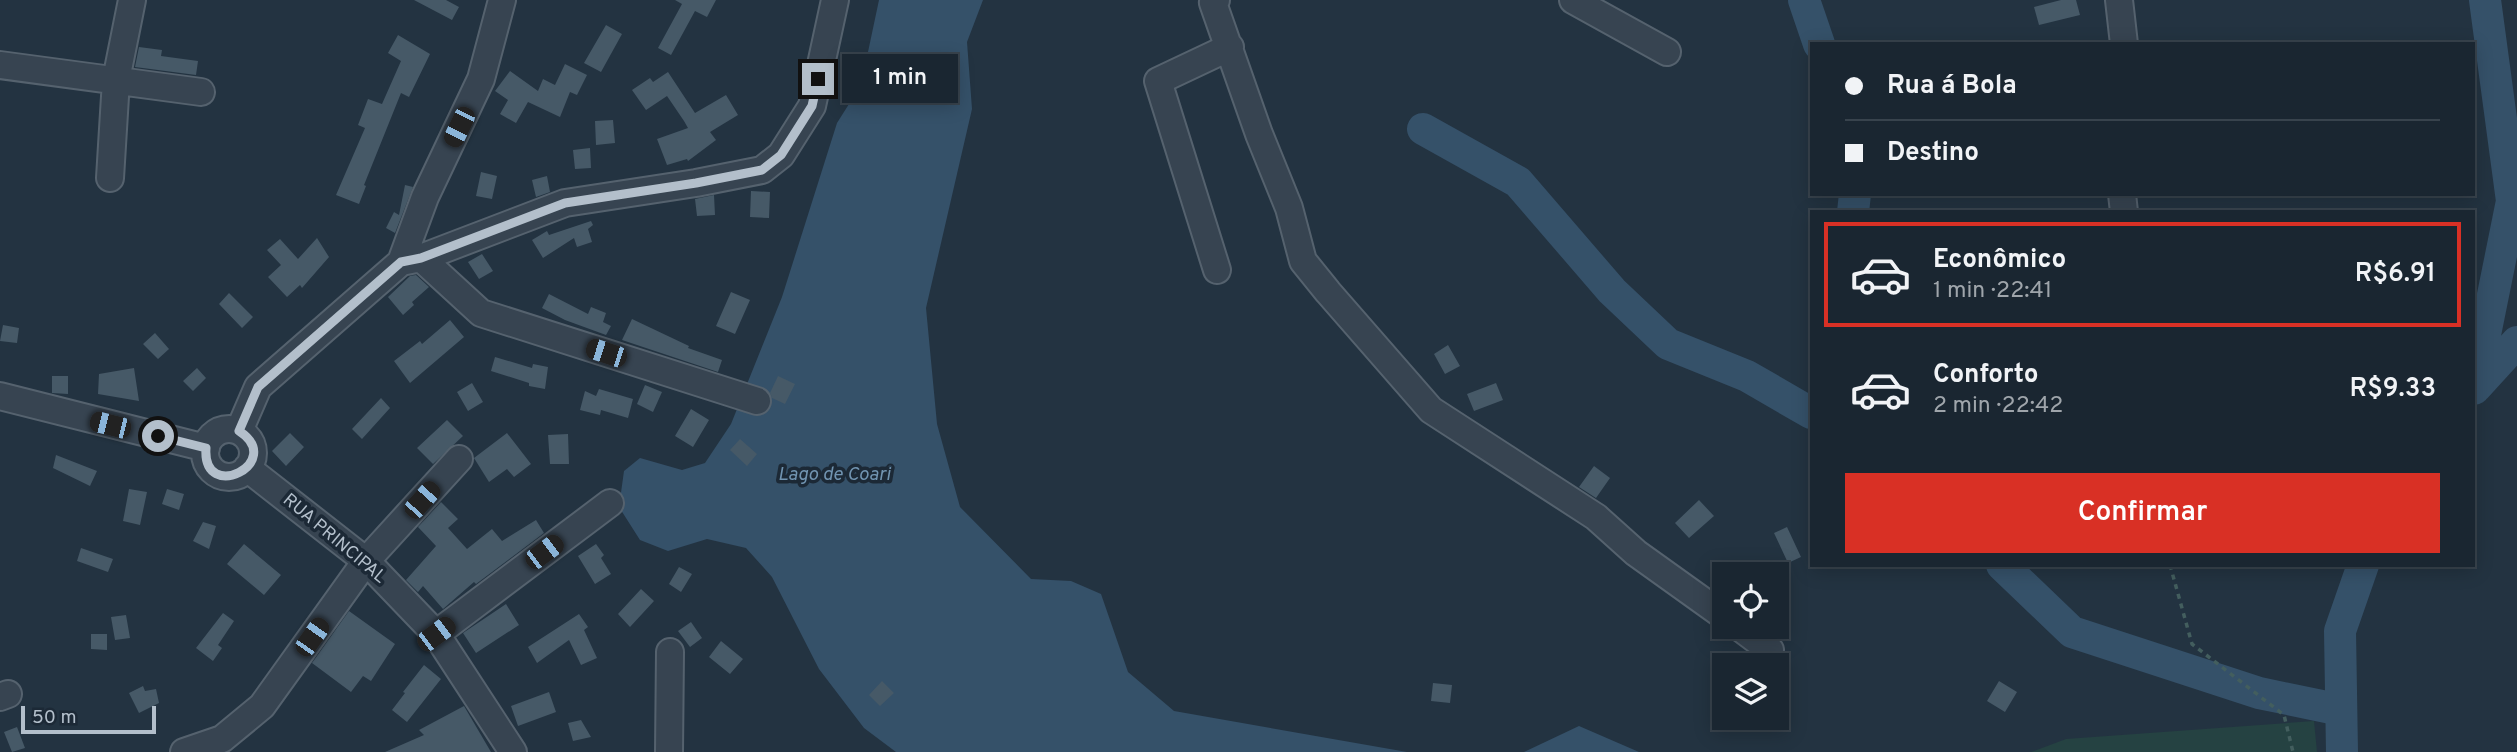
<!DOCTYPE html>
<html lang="pt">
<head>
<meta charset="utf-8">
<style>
	:root { --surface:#1a2631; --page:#232e39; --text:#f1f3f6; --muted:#9fa5ab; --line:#38434d; --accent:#d93025 }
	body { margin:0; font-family:Overpass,sans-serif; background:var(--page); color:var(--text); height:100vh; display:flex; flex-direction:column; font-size:26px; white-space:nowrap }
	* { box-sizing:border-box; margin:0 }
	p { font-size:23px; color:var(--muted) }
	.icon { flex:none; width:38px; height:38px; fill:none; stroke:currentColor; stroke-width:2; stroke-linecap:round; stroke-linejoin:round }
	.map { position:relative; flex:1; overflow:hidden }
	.sheet { position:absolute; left:1810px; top:210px; width:665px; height:357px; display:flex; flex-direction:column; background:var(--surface); border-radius:0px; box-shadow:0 4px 18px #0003,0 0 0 2px var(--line) }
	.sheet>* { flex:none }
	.top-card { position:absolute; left:1810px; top:42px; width:665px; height:154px; border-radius:0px; box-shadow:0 4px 18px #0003,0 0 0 2px var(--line); display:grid; align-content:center; height:154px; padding:0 35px; background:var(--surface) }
	.buttons { position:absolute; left:1712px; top:562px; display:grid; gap:14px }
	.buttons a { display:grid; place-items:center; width:77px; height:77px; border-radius:0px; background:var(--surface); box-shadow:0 4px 18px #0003,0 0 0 2px var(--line); font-size:35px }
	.scale { position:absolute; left:21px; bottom:18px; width:135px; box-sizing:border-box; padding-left:7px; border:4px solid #b3bfcb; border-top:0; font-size:19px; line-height:24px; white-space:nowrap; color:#b3bfcb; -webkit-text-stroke:5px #1c2936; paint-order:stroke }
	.end { position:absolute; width:32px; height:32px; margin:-16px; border:9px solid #b3bfcb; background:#111; box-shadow:0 0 0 4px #111 }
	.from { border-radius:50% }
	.bubble { position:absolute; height:49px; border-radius:0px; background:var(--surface); box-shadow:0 4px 18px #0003,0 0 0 2px var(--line); font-size:23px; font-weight:600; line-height:49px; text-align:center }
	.car { position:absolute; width:21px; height:42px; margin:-21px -10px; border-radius:9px; box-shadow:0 0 5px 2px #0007; background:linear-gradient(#222 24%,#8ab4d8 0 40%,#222 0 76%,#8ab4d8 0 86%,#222 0) }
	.top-card b { display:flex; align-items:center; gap:24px; height:66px; font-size:26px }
	.top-card b+b { border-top:2px solid var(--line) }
	.top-card i { width:18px; height:18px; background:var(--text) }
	ul { padding:12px 0 0; list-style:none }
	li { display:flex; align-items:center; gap:21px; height:105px; margin:0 14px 10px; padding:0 21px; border:4px solid transparent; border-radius:0px }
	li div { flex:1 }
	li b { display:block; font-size:26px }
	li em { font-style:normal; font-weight:600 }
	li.on { border-color:var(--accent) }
	li>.icon { width:63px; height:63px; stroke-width:1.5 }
	.action { display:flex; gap:14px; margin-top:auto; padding:14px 35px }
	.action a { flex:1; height:80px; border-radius:0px; background:var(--accent); color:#fff; font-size:28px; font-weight:600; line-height:80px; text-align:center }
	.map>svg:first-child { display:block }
</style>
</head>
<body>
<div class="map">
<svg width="2517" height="752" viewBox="0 0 2517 752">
	<rect width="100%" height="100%" fill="#233341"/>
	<path fill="#254242" d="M2314,721L2317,752H2031L2066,739Z"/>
	<path fill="#355169" d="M879,0H983L967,42L972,109L926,308L937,424L960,507L1031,579L1071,581L1101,594L1128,672L1174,711L1407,752H896L864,728L819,669L772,577L746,548L707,539L668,551L640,540L619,507L624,471L640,458L682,470L705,463L731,424L782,297L837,123L861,85Z
		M1579,726L1639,752H1524Z"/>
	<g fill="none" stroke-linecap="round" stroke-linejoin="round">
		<path stroke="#355169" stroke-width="32" d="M1804,0L1819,44
			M1423,129L1518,182L1612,291L1668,344L1747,376L1811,413
			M1853,212L1855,194
			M2476,387L2517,342
			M2474,389L2512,201L2485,0
			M2002,565L2072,632L2259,693L2341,710
			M2342,752L2340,631L2363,565"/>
	</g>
	<path fill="#465967" d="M414,0H446L459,7L452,20Z
		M675,0H716L707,17L695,11L671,55L658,48L682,4Z
		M2061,0H2076L2080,15L2039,25L2034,7Z
		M606,25L622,34L601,72L584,63Z
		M398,35L430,54L409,97L401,93L364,185L366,186L359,204L336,195L365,128L358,125L368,99L382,104L401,61L388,53Z
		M139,47L162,50L161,56L198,61L196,75L135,67Z
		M565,64L587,75L577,95L570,92L560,117L528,102L516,123L500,114L508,100L495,91L510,71L538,91L543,79L555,85Z
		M668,72L695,113L726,95L738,115L710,132L716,140L688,161L687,159L667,165L657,139L688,128L684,121L667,96L646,110L632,90L650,78L653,82Z
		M613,120L615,143L596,145L595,121Z
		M590,148L591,168L575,169L573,150Z
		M481,172L497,176L492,199L476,196Z
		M547,176L550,192L536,197L532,180Z
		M405,185L413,187L395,233L386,228L394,212L399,215Z
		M751,191L770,192L769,218L750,217Z
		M714,195L715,215L697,216L695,199Z
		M591,221L593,225L588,229L592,242L577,247L574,238L543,258L532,240L547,231L549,235Z
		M317,238L329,257L302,288L300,285L287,297L268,277L281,265L267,250L280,239L298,259Z
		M482,254L493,271L479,279L468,262Z
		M416,275L429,287L412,302L414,305L403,315L388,297L410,276Z
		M731,292L750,300L735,334L716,326Z
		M229,293L253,317L242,328L219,304Z
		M549,294L588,314L591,307L606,313L603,322L611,326L606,335L565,320L542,308Z
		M632,319L689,346L688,348L722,360L718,372L622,340Z
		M450,320L464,337L410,383L394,361L420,341L422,344Z
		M3,325L19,328L17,343L0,341Z
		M155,333L169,349L158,359L143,344Z
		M1448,345L1460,366L1445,374L1434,354Z
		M495,357L532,368L533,364L548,367L545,389L529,386V383L491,371Z
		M134,368L139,401L98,394L99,374Z
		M197,368L206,378L193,391L183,381Z
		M52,376H68V394L52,393Z
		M778,376L795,384L785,404L772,398L770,393Z
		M472,383L483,402L468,411L457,392Z
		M1496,383L1503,400L1474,411L1467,394Z
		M645,385L662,392L653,412L637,404Z
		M599,389L633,399L628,418L601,410L600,415L580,410L585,391L596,396Z
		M381,398L390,408L362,439L352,429Z
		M691,409L709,420L693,447L675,436Z
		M447,420L463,436L433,464L417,448Z
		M290,433L304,447L286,466L272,451Z
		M507,433L531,464L514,477L507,469L489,482L474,458Z
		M568,434L569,464H550L548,435Z
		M740,439L757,454L747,466L730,450Z
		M56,455L97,471L90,486L53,468Z
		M1594,466L1610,478L1596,498L1579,487Z
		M129,489L147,492L140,525L123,521Z
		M167,489L184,494L179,510L162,504Z
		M1699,500L1714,516L1689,538L1675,523Z
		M441,502L458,519L448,528L467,549L492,529L502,541L536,520L544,533L476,584L474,582L443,609L423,586L418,592L406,580L436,546L418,527Z
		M203,522L216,526L209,549L193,541Z
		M1787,527L1801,557L1788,563L1774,533Z
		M244,544L281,575L264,595L227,564Z
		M596,544L604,555L601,558L611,574L595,584L578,556Z
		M81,548L113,559L108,572L77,561Z
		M679,567L692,574L681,592L669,584Z
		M641,589L654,601L630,627L618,614Z
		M506,604L519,625L476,653L463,633Z
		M349,611L395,644L371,681L363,676L351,692L312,663Z
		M223,613L234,621L218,645L222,648L213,661L196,648Z
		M579,614L588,627L584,630L597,658L581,665L569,640L537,663L528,647Z
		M126,615L130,638L115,640L111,617Z
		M691,622L702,638L690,647L678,631Z
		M91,634H107V650L91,649Z
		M721,641L743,659L730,674L709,657Z
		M424,665L441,679L407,722L392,710L405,693L403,692Z
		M882,681L894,693L880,706L869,695Z
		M1999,681L2017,692L2005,712L1987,701Z
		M1433,683L1452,685L1450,703L1431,701Z
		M143,686L145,691L156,689L159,703L139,713L129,693Z
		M549,692L556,712L518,726L511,706Z
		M464,706L491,752H385L424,735L419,730Z
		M581,720L591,737L573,741L568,723Z
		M17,727L25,748L12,752L4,732Z"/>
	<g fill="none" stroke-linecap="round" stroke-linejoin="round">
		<g stroke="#55626e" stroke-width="30">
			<path id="minor" d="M1216,0L1213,3L1259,134L1289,208L1303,261L1328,292L1431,410L1596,517L1636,553L1724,616
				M1573,0L1667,52
				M2119,0L2124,44
				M0,65L201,92
				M110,178L116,80L132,0
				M2122,194L2124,212
				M421,258L481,313L757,401
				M401,262L421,258L565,203L696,183L762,170L781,155L812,106L835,0
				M1217,270L1158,81L1230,47
				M0,396L206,448
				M205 453a24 24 0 1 1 48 0a24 24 0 1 1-48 0Z
				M239,431L258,387L401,262L425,197L481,79L502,0
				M247,468L366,561L436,634L513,752
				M1738,626L1770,650
				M436,634L610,503
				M0,697L8,694
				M184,752L222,739L262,706L366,561L459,459
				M669,752L670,652"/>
		</g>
		<path stroke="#435e5e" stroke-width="3.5" stroke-dasharray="5 5" stroke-linecap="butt" d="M2170,565L2192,644L2284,715L2293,752"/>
		<use href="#minor" stroke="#374451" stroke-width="26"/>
	</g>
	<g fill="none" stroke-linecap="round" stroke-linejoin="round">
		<path stroke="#b3bfcb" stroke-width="9" d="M158,436L206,448C202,505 287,462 239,431L258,387L401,262L421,258L565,203L696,183L762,170L781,155L812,106L818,79"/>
	</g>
	<g text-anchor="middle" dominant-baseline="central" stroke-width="7" stroke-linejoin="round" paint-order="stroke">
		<g font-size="18" fill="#b3bfcb" stroke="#1c2936">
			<text transform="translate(334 539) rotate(40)">RUA PRINCIPAL</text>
		</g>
		<g font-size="19" font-style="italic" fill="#7194b1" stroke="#1c2936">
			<text x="834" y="475">Lago de Coari</text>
		</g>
	</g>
</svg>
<div class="buttons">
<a><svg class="icon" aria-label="locate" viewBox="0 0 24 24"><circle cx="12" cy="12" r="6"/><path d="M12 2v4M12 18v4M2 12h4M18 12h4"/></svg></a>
<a><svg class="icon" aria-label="layers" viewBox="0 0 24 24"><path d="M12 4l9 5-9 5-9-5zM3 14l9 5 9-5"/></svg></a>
</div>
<div class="scale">50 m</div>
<i class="end from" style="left:158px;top:436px"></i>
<i class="end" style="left:818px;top:79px"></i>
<div class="bubble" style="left:842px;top:54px;width:116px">1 min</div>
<i class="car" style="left:459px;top:127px;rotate:206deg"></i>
<i class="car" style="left:606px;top:353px;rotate:288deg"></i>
<i class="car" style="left:110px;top:425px;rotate:284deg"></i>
<i class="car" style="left:422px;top:500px;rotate:42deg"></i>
<i class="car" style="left:544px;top:552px;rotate:53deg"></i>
<i class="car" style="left:436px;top:634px;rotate:53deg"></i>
<i class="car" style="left:312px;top:637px;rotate:35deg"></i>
<div class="top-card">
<b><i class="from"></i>Rua á Bola</b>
<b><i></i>Destino</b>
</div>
<section class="sheet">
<ul>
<li class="on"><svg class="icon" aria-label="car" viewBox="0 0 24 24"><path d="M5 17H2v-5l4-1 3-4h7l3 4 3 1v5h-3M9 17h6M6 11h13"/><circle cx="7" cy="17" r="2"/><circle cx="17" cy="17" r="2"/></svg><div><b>Econômico</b><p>1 min · 22:41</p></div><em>R$6.91</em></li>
<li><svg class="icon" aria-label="car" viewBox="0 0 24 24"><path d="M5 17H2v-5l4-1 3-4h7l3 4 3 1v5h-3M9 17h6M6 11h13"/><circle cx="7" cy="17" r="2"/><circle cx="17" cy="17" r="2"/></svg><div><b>Conforto</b><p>2 min · 22:42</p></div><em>R$9.33</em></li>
</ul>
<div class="action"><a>Confirmar</a></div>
</section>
</div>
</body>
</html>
